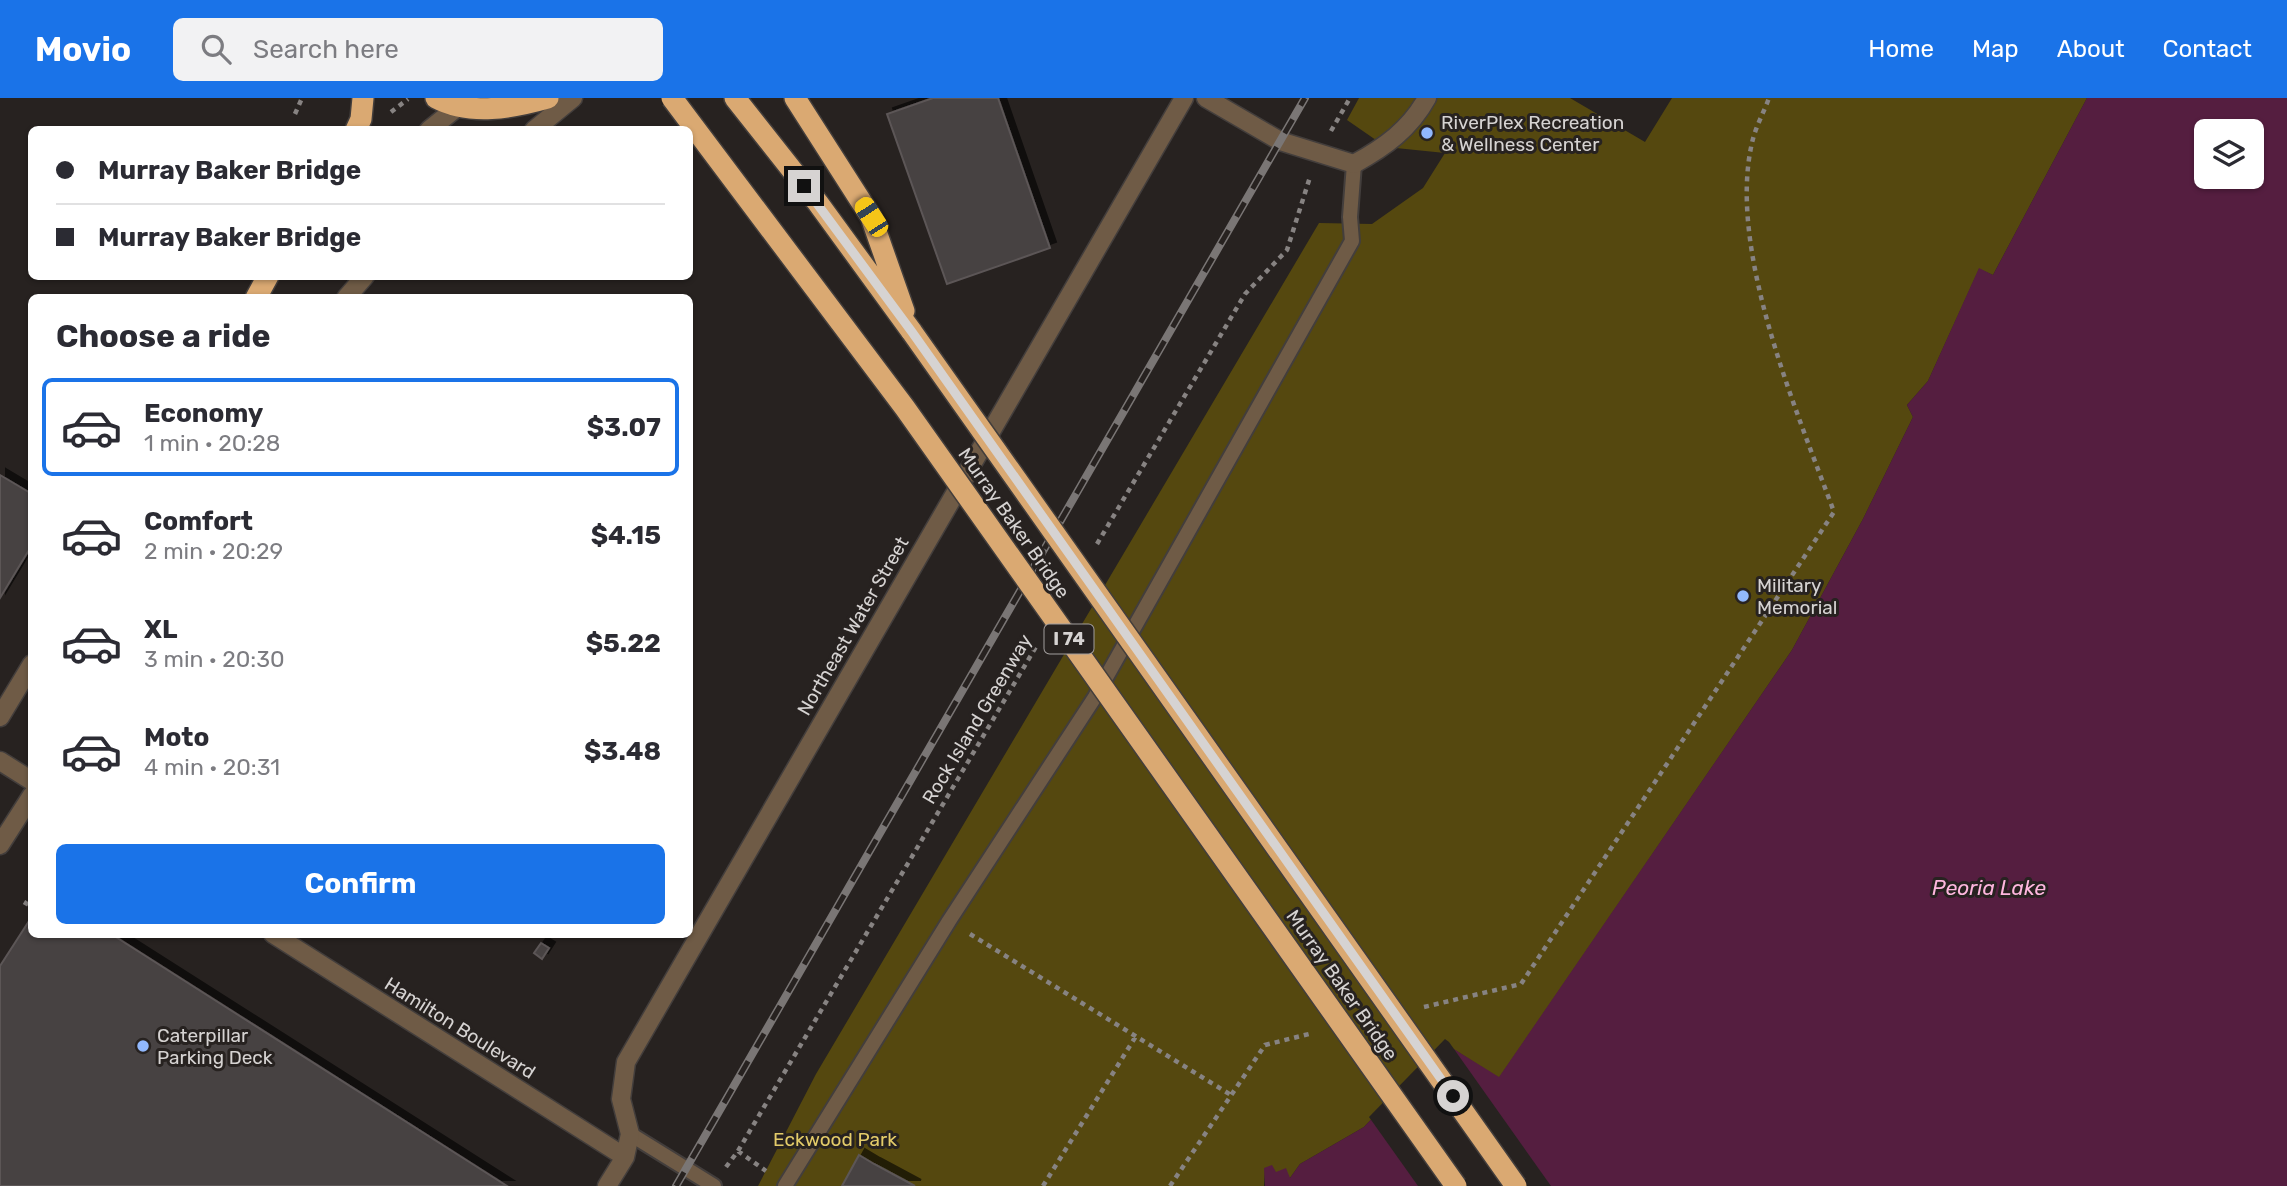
<!DOCTYPE html>
<html lang="en">
<head>
<meta charset="utf-8">
<style>
	:root { --surface:#fff; --page:#f2f2f3; --text:#2b2b33; --muted:#7c7c81; --line:#e1e1e2; --accent:#1a73e8 }
	body { margin:0; font-family:Rubik,sans-serif; background:var(--page); color:var(--text); height:100vh; display:flex; flex-direction:column; font-size:26px; white-space:nowrap }
	* { box-sizing:border-box; margin:0 }
	p { font-size:23px; color:var(--muted) }
	.icon { flex:none; width:38px; height:38px; fill:none; stroke:currentColor; stroke-width:2; stroke-linecap:round; stroke-linejoin:round }
	.map { position:relative; flex:1; overflow:hidden }
	.panel { position:absolute; left:28px; top:196px; width:665px; height:644px; display:flex; flex-direction:column; background:var(--surface); border-radius:10px; box-shadow:0 2px 5px #0004 }
	.panel>* { flex:none }
	.top-card { position:absolute; left:28px; top:28px; width:665px; height:154px; border-radius:10px; box-shadow:0 2px 5px #0004; display:grid; align-content:center; height:154px; padding:0 28px; background:var(--surface) }
	.buttons { position:absolute; left:2194px; top:21px; display:grid; gap:14px }
	.buttons a { display:grid; place-items:center; width:70px; height:70px; border-radius:10px; background:var(--surface); box-shadow:0 2px 5px #0004; font-size:35px }
	.end { position:absolute; width:32px; height:32px; margin:-16px; border:9px solid #d6d3d2; background:#111; box-shadow:0 0 0 4px #111 }
	.from { border-radius:50% }
	.car { position:absolute; width:21px; height:42px; margin:-21px -10px; border-radius:9px; box-shadow:0 0 5px 2px #0007; background:linear-gradient(#f5c518 24%,#345 0 40%,#f5c518 0 76%,#345 0 86%,#f5c518 0) }
	.top-card b { display:flex; align-items:center; gap:24px; height:66px; font-size:26px }
	.top-card b+b { border-top:2px solid var(--line) }
	.top-card i { width:18px; height:18px; background:var(--text) }
	ul { padding:0; list-style:none }
	li { display:flex; align-items:center; gap:21px; height:98px; margin:0 14px 10px; padding:0 14px; border:4px solid transparent; border-radius:10px }
	li div { flex:1 }
	li b { display:block; font-size:26px }
	li em { font-style:normal; font-weight:700 }
	li.on { border-color:var(--accent) }
	li>.icon { width:63px; height:63px; stroke-width:1.5 }
	h2 { padding:0 28px; font-size:32px; line-height:84px }
	.cta { display:flex; gap:14px; margin-top:auto; padding:14px 28px }
	.cta a { flex:1; height:80px; border-radius:10px; background:var(--accent); color:#fff; font-size:28px; font-weight:700; line-height:80px; text-align:center }
	header { display:flex; align-items:center; gap:42px; box-sizing:border-box; height:98px; padding:0 35px; background:var(--accent); color:#fff }
	header strong { font-size:33px }
	nav { display:flex; gap:38px; margin-inline-start:auto; font-size:24px }
	.search { width:490px; height:63px; background:var(--page); display:flex; align-items:center; gap:18px; box-sizing:border-box; padding:0 24px; border-radius:10px; color:var(--muted); font-size:26px }
	.map>svg:first-child { display:block }
</style>
</head>
<body>
<header>
<strong>Movio</strong>
<div class="search"><svg class="icon" aria-label="search" viewBox="0 0 24 24"><circle cx="10" cy="10" r="6"/><path d="M15 15l6 6"/></svg>Search here</div>
<nav><a>Home</a><a>Map</a><a>About</a><a>Contact</a></nav>
</header>
<div class="map">
<svg width="2287" height="1088" viewBox="0 0 2287 1088">
	<defs>
		<filter id="shadow"><feDropShadow dx="6" dy="-6" stdDeviation="0" flood-color="#0009"/></filter>
	</defs>
	<rect width="100%" height="100%" fill="#272220"/>
	<path fill="#55480f" d="M1359,0H1570L1645,44L1672,0H2087L1993,177L1979,171L1928,283L1907,307L1913,319L1863,421L1792,552L1499,980L1444,945L1364,1029L1300,1066L1290,1080L1265,1070L1264,1088H758L816,976L1319,125L1372,126L1423,90L1445,55L1386,49L1347,22Z"/>
	<path fill="#551e40" fill-rule="evenodd" d="M2087,0H2287V1088H1265L1264,1070L1272,1067L1276,1074L1286,1070L1290,1080L1300,1066L1364,1029L1444,945L1499,979L1792,552L1863,421L1913,319L1907,307L1928,283L1979,170L1993,177ZM2207,33H2252V79H2207Z"/>
	<path fill="#272220" d="M1445,941L1449,944L1551,1088H1418L1369,1019Z"/>
	<path fill="#474242" stroke="#5c5657" stroke-width="2" filter="url(#shadow)" d="M933,0H998L1050,150L947,186L887,16Z
		M0,377L32,396V447L0,500Z
		M29,823L32,836H111L507,1088H0V868Z
		M541,845L549,850L542,861L534,855Z
		M859,1057L874,1066L915,1088H842Z"/>
	<g fill="none" stroke-linecap="round" stroke-linejoin="round">
		<g stroke="#433e3c" stroke-width="18">
			<path id="service" d="M630,1036L714,1088
				M785,1088L949,823L1095,599L1352,143L1350,119L1354,66"/>
		</g>
		<g stroke="#433e3c" stroke-width="21">
			<path id="minor" d="M1206,0L1280,43L1354,66C1385,49 1410,31 1427,0
				M273,836L625,1059
				M607,1088L625,1059L630,1036L621,1001L626,964L1184,0"/>
		</g>
		<g stroke="#433e3c" stroke-width="21">
			<path id="tertiary" d="M429,32L466,2
				M534,32L573,0
				M346,200L365,178
				M0,619L32,566
				M0,663L32,683
				M0,747L32,697"/>
		</g>
		<g stroke="#433e3c" stroke-width="24">
			<path id="motorway" d="M436,0C470,18 513,10 548,0
				M735,0L818,105L912,234
				M795,0L871,119L904,213
				M356,32L361,21L363,0
				M256,200L268,178"/>
		</g>
		<path stroke="#878382" stroke-width="4.5" stroke-dasharray="5 5" stroke-linecap="butt" d="M391,14L408,1
			M295,16L302,0
			M1331,33L1350,0
			M1097,446L1245,196L1287,152L1310,79
			M30,795L32,796
			M24,804L32,809
			M970,836L1231,997
			M1424,909L1521,886L1834,414C1797,313 1727,152 1752,45C1755,30 1764,14 1769,0
			M738,1053L766,1073
			M726,1069L738,1053L1037,547
			M1043,1088L1136,938
			M1170,1088L1265,947L1313,935"/>
		<use href="#service" stroke="#6f5b46" stroke-width="14"/>
		<use href="#minor" stroke="#6f5b46" stroke-width="18"/>
		<use href="#tertiary" stroke="#6f5b46" stroke-width="18"/>
		<use href="#motorway" stroke="#daa972" stroke-width="21"/>
		<g stroke="#7a7675" stroke-width="8">
			<path id="rail" d="M676,1088L1305,0"/>
		</g>
		<use href="#rail" stroke="#272220" stroke-width="5" stroke-dasharray="16" stroke-linecap="butt"/>
		<g stroke="#433e3c" stroke-width="24" stroke-linecap="butt">
			<path id="motorway-bridge" d="M672,0L905,310L1456,1088
				M912,234L1516,1088"/>
		</g>
		<use href="#motorway-bridge" stroke="#daa972" stroke-width="21"/>
	</g>
	<g fill="none" stroke-linecap="round" stroke-linejoin="round">
		<path stroke="#d6d3d2" stroke-width="9" d="M804,88L912,234L1453,998"/>
	</g>
	<g fill="#91b8fd" stroke="#272220" stroke-width="2.5">
		<circle cx="1427" cy="35" r="7"/>
		<circle cx="1743" cy="498" r="7"/>
		<circle cx="143" cy="948" r="7"/>
	</g>
	<g text-anchor="middle" dominant-baseline="central" stroke-width="6" stroke-linejoin="round" paint-order="stroke">
		<rect fill="#272220" stroke="#a29e9d" stroke-width="2" x="1044.5" y="526.5" width="49" height="29" rx="5"/>
		<g font-size="18" font-weight="bold" fill="#d6d3d2">
			<text x="1069" y="541">I 74</text>
		</g>
		<g font-size="19" fill="#d6d3d2" stroke="#272220" text-anchor="start">
			<text x="1441" y="24">RiverPlex Recreation<tspan x="1441" dy="22">&amp; Wellness Center</tspan></text>
			<text x="1757" y="487">Military<tspan x="1757" dy="22">Memorial</tspan></text>
			<text x="157" y="937">Caterpillar<tspan x="157" dy="22">Parking Deck</tspan></text>
		</g>
		<g font-size="19" fill="#d6d3d2" stroke="#272220">
			<text transform="translate(1014 425) rotate(55)">Murray Baker Bridge</text>
			<text transform="translate(853 528) rotate(-60)">Northeast Water Street</text>
			<text transform="translate(977 621) rotate(-59)">Rock Island Greenway</text>
			<text transform="translate(1342 887) rotate(55)">Murray Baker Bridge</text>
			<text transform="translate(460 930) rotate(32)">Hamilton Boulevard</text>
		</g>
		<g font-size="19" fill="#e3cb69" stroke="#272220">
			<text x="835" y="1041">Eckwood Park</text>
		</g>
		<g font-size="21" font-style="italic" fill="#feb6de" stroke="#272220">
			<text x="1989" y="789">Peoria Lake</text>
		</g>
	</g>
</svg>
<div class="buttons">
<a><svg class="icon" aria-label="layers" viewBox="0 0 24 24"><path d="M12 4l9 5-9 5-9-5zM3 14l9 5 9-5"/></svg></a>
</div>
<i class="end from" style="left:1453px;top:998px"></i>
<i class="end" style="left:804px;top:88px"></i>
<i class="car" style="left:871px;top:119px;rotate:327deg"></i>
<div class="top-card">
<b><i class="from"></i>Murray Baker Bridge</b>
<b><i></i>Murray Baker Bridge</b>
</div>
<section class="panel">
<h2>Choose a ride</h2>
<ul>
<li class="on"><svg class="icon" aria-label="car" viewBox="0 0 24 24"><path d="M5 17H2v-5l4-1 3-4h7l3 4 3 1v5h-3M9 17h6M6 11h13"/><circle cx="7" cy="17" r="2"/><circle cx="17" cy="17" r="2"/></svg><div><b>Economy</b><p>1 min · 20:28</p></div><em>$3.07</em></li>
<li><svg class="icon" aria-label="car" viewBox="0 0 24 24"><path d="M5 17H2v-5l4-1 3-4h7l3 4 3 1v5h-3M9 17h6M6 11h13"/><circle cx="7" cy="17" r="2"/><circle cx="17" cy="17" r="2"/></svg><div><b>Comfort</b><p>2 min · 20:29</p></div><em>$4.15</em></li>
<li><svg class="icon" aria-label="car" viewBox="0 0 24 24"><path d="M5 17H2v-5l4-1 3-4h7l3 4 3 1v5h-3M9 17h6M6 11h13"/><circle cx="7" cy="17" r="2"/><circle cx="17" cy="17" r="2"/></svg><div><b>XL</b><p>3 min · 20:30</p></div><em>$5.22</em></li>
<li><svg class="icon" aria-label="car" viewBox="0 0 24 24"><path d="M5 17H2v-5l4-1 3-4h7l3 4 3 1v5h-3M9 17h6M6 11h13"/><circle cx="7" cy="17" r="2"/><circle cx="17" cy="17" r="2"/></svg><div><b>Moto</b><p>4 min · 20:31</p></div><em>$3.48</em></li>
</ul>
<div class="cta"><a>Confirm</a></div>
</section>
</div>
</body>
</html>
